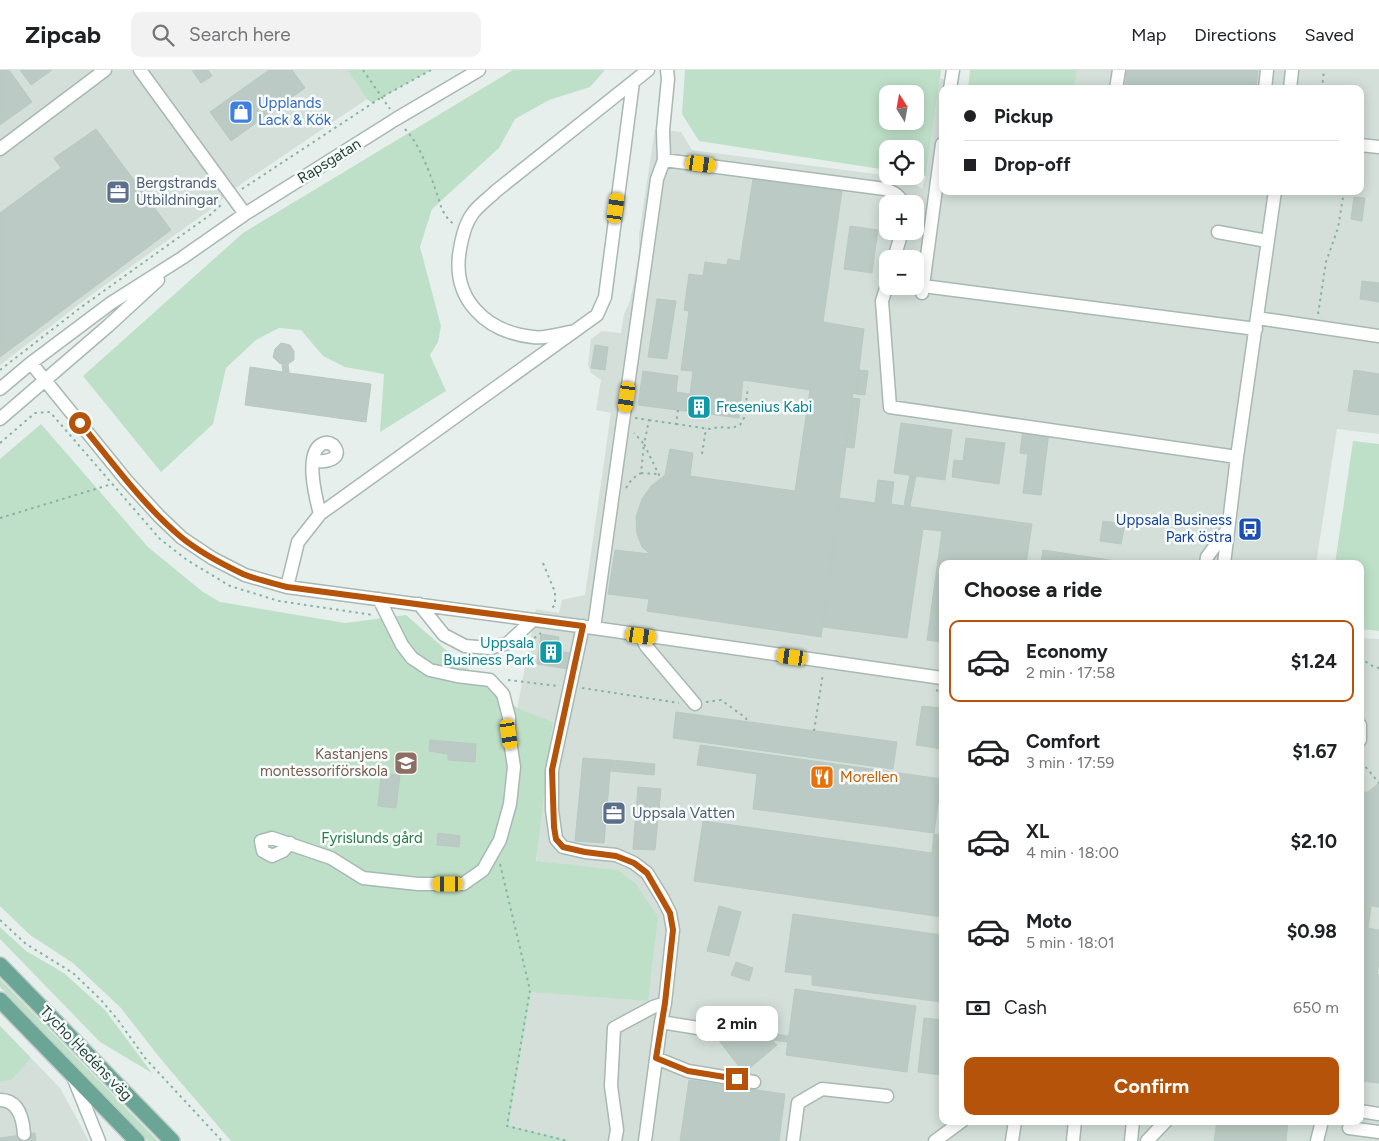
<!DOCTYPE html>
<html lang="en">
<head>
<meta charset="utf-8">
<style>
	:root { --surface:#fff; --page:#f2f2f2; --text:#202124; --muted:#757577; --line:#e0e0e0; --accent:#b45309 }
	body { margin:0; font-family:Figtree,sans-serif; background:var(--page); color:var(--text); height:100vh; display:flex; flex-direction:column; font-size:19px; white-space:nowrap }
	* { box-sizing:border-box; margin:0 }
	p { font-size:16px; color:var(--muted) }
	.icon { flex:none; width:28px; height:28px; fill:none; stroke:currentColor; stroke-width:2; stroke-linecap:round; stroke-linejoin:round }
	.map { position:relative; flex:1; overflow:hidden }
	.drawer { position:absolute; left:939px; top:490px; width:425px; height:565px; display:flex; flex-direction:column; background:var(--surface); border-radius:10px; box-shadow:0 2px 12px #0003 }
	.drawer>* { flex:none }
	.hud { position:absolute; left:939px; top:15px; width:425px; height:110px; border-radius:10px; box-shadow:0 2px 12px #0003; display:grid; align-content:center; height:110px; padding:0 25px; background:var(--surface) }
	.needle { width:32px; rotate:349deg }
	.controls { position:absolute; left:879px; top:15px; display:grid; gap:10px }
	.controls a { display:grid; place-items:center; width:45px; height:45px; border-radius:10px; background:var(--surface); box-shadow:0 2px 12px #0003; font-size:25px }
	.end { position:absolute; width:22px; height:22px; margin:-11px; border:6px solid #b45309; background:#fff; box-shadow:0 0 0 2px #fff }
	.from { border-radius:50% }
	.bubble { position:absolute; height:35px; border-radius:10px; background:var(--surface); box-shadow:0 2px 12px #0003; font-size:16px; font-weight:700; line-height:35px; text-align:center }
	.car { position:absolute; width:15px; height:30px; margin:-15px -8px; border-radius:6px; box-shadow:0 0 4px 1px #0007; background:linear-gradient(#f5c518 24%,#345 0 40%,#f5c518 0 76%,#345 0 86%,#f5c518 0) }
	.hud b { display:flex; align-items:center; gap:18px; height:48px; font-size:19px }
	.hud b+b { border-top:1px solid var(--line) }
	.hud i { width:12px; height:12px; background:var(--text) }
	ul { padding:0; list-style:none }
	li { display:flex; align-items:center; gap:15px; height:82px; margin:0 10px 8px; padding:0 15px; border:2px solid transparent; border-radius:10px }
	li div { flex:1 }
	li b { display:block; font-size:19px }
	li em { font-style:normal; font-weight:700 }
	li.selected { border-color:var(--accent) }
	li>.icon { width:45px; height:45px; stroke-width:1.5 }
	h2 { padding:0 25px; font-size:22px; line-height:60px }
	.pay { display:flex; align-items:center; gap:12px; height:55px; padding:0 25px; font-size:19px }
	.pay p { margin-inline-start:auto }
	.cta { display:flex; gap:10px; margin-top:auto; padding:10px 25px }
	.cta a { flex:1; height:58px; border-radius:10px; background:var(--accent); color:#fff; font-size:20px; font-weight:700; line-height:58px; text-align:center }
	header { display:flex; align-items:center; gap:30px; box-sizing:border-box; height:70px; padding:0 25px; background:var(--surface); border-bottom:1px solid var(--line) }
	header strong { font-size:24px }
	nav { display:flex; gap:28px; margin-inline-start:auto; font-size:18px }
	.search { width:350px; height:45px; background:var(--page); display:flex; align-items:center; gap:12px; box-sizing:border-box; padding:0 18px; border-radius:10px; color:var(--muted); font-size:19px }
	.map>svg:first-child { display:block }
</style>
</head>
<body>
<header>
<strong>Zipcab</strong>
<div class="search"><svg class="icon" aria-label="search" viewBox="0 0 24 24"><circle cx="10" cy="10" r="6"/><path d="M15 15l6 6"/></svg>Search here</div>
<nav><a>Map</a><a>Directions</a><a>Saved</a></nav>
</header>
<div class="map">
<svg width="1379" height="1071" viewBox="0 0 1379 1071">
	<rect width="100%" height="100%" fill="#e6efeb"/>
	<path fill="#d4dfda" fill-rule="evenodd" d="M0,0H347L367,29L237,117L207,142L94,223L0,295Z
		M1077,0H1379V364L1337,359L1316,494H942V1051H1360V568L1379,569V1071H571L509,1055L531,921L537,777L553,652L517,639L536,539L559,543L562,530L585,525L611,343L596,340L601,310L591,303L588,295L591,269L602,261L621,263L624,244L630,231L635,207L639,184V164L655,59L681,62L692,80L906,108L922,119L926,106L940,8L968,19H942V121H1360V19H1074ZM888,134H915V161H888ZM888,189H915V216H888Z
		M0,956L60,1018L89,1071H0Z"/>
	<path fill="#bfe0c8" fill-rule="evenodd" d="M347,0H431L372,33L367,29Z
		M513,0H605L590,17L549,30L515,49L499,78L432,139L420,177L441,256L438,272L430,285L446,321L380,362L384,304L345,297L323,286L301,260L279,258L256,270L226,298L213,354L161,402L83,306L243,163Z
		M685,0H941L926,106L915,104V79H888L887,100L699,71L682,44ZM888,24H915V51H888Z
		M970,0H1077L1074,19H968Z
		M41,354L148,477L203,522L220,532L345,553L406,545L462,594L517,638L553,652L536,791L618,800L636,814L658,847L648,931L531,922L509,1055L571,1071H231L164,993L120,937L73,893L30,865L0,836V389Z
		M1353,371L1379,374V561L1360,559V494H1335Z
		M0,857L26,881L64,903L105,940L152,1003L100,972L0,869Z
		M0,909L158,1071H148L135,1058L0,917Z
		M0,956L31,988L11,1010L0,1011Z"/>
	<path fill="#bbcac4" stroke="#b8c9c2" d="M0,0H9L32,32L0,55Z
		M20,0H52L31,15Z
		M192,0H208L212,6L201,13Z
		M269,0H292L305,18L231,71L210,42Z
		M1127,0H1258L1256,19H1125Z
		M96,59L171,160L0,287V143L61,98L54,88Z
		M753,109L842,121L823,252L864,259L856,324L853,323L821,567L647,541L649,529L608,524L615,480L650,484L642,477L637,464L636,447L642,429L651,416L665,405L670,379L693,383L690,406L795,421L810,320L743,310L739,348L638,335L643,301L678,306L676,322L690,324L693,301L681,300L689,241L684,240L689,204L703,206L705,192L727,195L728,189L740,191Z
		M1354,127L1365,128L1362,151L1351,149Z
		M850,156L878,160L872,203L844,199Z
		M1362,211L1379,213V232L1360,229Z
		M657,229L676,231L667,289L648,287Z
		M281,273L290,275L294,281V290L288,294L289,303L371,314L366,352L245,335L250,297L283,302L282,294L279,293L273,287L275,279Z
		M595,275L608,277L605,300L591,298Z
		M859,300L868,301L865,325L856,324Z
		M1354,300L1379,304V345L1348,341Z
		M852,328L860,329L854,378L846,377Z
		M901,353L952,360L945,410L894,403Z
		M1023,359L1049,362L1041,425L1023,423L1028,384L1020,383Z
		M966,368L1005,373L999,414L952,407L954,390L963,391Z
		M910,405L916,406L910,436L904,435Z
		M878,410L894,412L891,434L1032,454L1026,494H942V572L927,570L942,461L923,459L907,568L823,557L840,428L875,433Z
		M1103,451L1125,454L1121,474L1100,471Z
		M1043,480L1136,494H1041Z
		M541,564L559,567L557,581L571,583L568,599L537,594Z
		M922,636L942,638V679L916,675Z
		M676,642L897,672L893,699L673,668Z
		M430,670L476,674L475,692L448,690V684L429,681Z
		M700,675L942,709V728L939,727L934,763L753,739L757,704L697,695Z
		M583,688L611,690L604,773L575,771Z
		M611,690L655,694L654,705L610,701Z
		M381,703L400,705L396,738L378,736Z
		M1379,713V837L1371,836L1368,858L1379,860V893L1377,904L1379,905V1013L1360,1011V722H1368Z
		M638,717L661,719L655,780L633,779Z
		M703,751L932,783L934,764L942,765V847L694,811Z
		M438,763L460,766L459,777L437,775Z
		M719,836L741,842L729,886L707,881Z
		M793,844L942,865V932L812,915V905L785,902Z
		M736,892L753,898L749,911L731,905Z
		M795,919L916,936L907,1002L786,985Z
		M751,941L767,963L789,966L787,972L772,970L777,975L744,1003L717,968Z
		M924,948L942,950V1005L918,1002Z
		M689,1010L785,1024L779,1071H680Z
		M1217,1051H1288L1286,1071H1214Z
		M35,1063L36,1071H0V1068Z"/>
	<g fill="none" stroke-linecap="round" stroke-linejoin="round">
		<g stroke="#a8b8b2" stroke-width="15">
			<path id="minor" d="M140,0L245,144
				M950,19L953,0
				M1116,19L1119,0
				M1265,19L1267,0
				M1290,19L1292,0
				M1360,75L1379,77
				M0,79L105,0
				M664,90L885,119C893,122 900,125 903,134
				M1218,162L1267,171
				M894,189L902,161
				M888,212L882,231L890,337L1237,387
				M923,216L1256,259
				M922,223L942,74
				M1257,248L1379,266
				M571,262C559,264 544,269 533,267C485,262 451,228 460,179C462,167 466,152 473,143C479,135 489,128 496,121L648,0
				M31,293L126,410L159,446L182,468L212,488L245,505L287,517L594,558L942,608
				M0,319L31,293L111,233L182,188L245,144L396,49L479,0
				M0,349L108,256L158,210
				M320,444L597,245L605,227L633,12
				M1206,494L1207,487L1227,460
				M1224,494L1237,387L1275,121
				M287,517L298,472L320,444C316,429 304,383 322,374C326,372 330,373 333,375C345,388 325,394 314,390
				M419,534L444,565L465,576L490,578L508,573L533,550
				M583,556L552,700V740L556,769L563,777L585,782L616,785L634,793L647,803L663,829L670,843L673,860L665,933L661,952L645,1071
				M594,558L657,109L664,90L663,60L668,9L667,0
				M641,566L646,576L695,634
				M1360,655V670
				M290,773L283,781L272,786L263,781L261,771L272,768L331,788L363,808L418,814H463L483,800L500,770L510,734L514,697L509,664V647L503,624L490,610L457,606L430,600L412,588L402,575L379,529
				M661,952L710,960
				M656,988L688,1001L754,1012
				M74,1009L99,1071
				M0,1030C19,1030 23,1049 24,1064
				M1360,1041L1379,1044
				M1349,1058L1379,1062
				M615,1071L617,1060L611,1016L614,958L653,937L665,933
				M793,1071L798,1033L822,1019L887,1026
				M935,1071L962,1051
				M1012,1071L1015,1051
				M1073,1071L1075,1051
				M1131,1071L1133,1051
				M1147,1071L1166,1051
				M1317,1071L1322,1051"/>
		</g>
		<g stroke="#c2cac8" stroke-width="18">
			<path id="major" d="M0,895L172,1071
				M0,930L137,1071"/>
		</g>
		<path stroke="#86b3a5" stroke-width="2" stroke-dasharray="2.5 4" stroke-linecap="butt" d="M363,0L390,39
			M1322,19L1324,0
			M405,59C419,74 428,98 435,118C440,132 441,145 455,155
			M242,119L382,27L431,0
			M1318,244L1326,192L1338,158L1344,121
			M0,300L80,238L210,145L222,134
			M635,348L649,350L644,374L661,409
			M649,350L676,354L678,340
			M676,354L710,359L719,357L732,358L740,355L744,348L748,317
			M0,373L35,343L50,342L160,469L187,490L230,516L279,531L373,545
			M702,384L706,358
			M641,403L658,404
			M626,418L632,409L641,403L644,374L634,363
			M0,448L112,414
			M543,493L555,522V535L550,540
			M529,572L541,563
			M1360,588L1374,597L1379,598
			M508,610L558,616
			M582,618L679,633
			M936,620L942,623
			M706,632L721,630L746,648L747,652
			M814,661L823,603
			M1360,698L1365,696L1379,713
			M500,794L530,920L507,1056L568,1071
			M0,850L26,874L73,903L101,930L118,950L145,988L222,1071"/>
		<use href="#minor" stroke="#fff" stroke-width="12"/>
		<use href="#major" stroke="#6aa596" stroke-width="15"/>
	</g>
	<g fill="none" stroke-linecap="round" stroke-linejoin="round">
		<path stroke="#b45309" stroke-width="6" d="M80,353C112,392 143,435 181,467C199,482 222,494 243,504C257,510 273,513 287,517L583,556L552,700L554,757L556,769L563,777L585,782L616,786L634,793L647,803L670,843L673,860L665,933L656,988L688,1001L737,1009"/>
	</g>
	<defs>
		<g id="shop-square" transform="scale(1.25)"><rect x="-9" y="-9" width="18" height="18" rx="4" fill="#3f7fe0" stroke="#f7fbf9"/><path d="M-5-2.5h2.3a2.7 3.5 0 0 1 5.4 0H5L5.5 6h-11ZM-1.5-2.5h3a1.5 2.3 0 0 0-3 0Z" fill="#fff"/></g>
		<g id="office-square" transform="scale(1.25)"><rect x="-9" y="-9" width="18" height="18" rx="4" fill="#5c6f8a" stroke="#f7fbf9"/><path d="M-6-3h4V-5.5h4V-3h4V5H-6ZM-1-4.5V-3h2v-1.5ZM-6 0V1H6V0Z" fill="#fff"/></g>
		<g id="building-square" transform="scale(1.25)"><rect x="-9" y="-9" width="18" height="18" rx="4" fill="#0f9aa8" stroke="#f7fbf9"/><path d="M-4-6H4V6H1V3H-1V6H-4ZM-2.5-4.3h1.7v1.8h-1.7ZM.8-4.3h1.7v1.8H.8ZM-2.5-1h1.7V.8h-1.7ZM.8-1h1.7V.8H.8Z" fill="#fff"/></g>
		<g id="bus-square" transform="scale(1.25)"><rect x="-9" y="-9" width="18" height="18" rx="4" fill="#1a4fb4" stroke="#f7fbf9"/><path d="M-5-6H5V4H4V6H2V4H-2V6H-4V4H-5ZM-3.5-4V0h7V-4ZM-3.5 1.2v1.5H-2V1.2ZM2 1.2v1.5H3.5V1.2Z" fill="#fff"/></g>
		<g id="school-square" transform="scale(1.25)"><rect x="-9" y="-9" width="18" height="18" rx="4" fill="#8d6e63" stroke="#f7fbf9"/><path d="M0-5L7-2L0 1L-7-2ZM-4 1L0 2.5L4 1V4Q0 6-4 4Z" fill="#fff"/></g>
		<g id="restaurant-square" transform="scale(1.25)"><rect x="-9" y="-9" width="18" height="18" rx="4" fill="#e8710a" stroke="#f7fbf9"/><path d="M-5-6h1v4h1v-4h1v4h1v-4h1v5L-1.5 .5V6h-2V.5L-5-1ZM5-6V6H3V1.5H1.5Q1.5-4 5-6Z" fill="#fff"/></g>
	</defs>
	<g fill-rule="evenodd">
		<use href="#shop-square" x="241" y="42"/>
		<use href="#office-square" x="118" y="122"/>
		<use href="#building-square" x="699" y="337"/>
		<use href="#bus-square" x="1250" y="459"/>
		<use href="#building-square" x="551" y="582"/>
		<use href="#school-square" x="406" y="693"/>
		<use href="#restaurant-square" x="822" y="707"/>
		<use href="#office-square" x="614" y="743"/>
	</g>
	<g text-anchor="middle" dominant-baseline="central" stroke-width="5" stroke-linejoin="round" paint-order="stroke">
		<g font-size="15" fill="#366cbe" stroke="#f7fbf9" text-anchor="start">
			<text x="258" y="33">Upplands<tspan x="258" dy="17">Lack &amp; Kök</tspan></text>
		</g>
		<g font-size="15" fill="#24423a" stroke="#f7fbf9">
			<text transform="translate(329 91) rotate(-32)">Rapsgatan</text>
			<text transform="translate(86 983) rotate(46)">Tycho Hedéns väg</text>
		</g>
		<g font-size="15" fill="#4e5e75" stroke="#f7fbf9" text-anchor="start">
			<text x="136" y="113">Bergstrands<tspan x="136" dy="17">Utbildningar</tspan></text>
			<text x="632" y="743">Uppsala Vatten</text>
		</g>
		<g font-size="15" fill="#0d838f" stroke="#f7fbf9" text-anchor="start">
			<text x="716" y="337">Fresenius Kabi</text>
			<text x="534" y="573" text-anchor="end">Uppsala<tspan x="534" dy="17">Business Park</tspan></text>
		</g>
		<g font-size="15" fill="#164399" stroke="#f7fbf9" text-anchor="end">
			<text x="1232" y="450">Uppsala Business<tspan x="1232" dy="17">Park östra</tspan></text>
		</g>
		<g font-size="15" fill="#785e54" stroke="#f7fbf9" text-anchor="end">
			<text x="388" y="684">Kastanjens<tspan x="388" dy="17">montessoriförskola</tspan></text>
		</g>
		<g font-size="15" fill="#c56008" stroke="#f7fbf9" text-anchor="start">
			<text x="840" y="707">Morellen</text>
		</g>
		<g font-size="15" fill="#2d7a4b" stroke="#f7fbf9">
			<text x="372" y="768">Fyrislunds gård</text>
		</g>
	</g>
</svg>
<div class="controls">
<a><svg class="needle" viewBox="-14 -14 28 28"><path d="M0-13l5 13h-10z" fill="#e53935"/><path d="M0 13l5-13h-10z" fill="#757577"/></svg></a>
<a><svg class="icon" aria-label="locate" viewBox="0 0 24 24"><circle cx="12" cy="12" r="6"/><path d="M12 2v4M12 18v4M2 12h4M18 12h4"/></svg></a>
<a>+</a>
<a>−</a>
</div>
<i class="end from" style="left:80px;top:353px"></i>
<i class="end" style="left:737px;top:1009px"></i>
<div class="bubble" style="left:696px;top:936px;width:82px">2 min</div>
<i class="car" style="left:701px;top:94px;rotate:98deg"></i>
<i class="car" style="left:616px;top:138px;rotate:8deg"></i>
<i class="car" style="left:627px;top:327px;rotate:188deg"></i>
<i class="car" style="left:641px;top:566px;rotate:98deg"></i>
<i class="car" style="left:792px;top:587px;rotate:278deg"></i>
<i class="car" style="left:509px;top:664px;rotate:171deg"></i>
<i class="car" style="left:448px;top:814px;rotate:270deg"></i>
<div class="hud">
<b><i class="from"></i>Pickup</b>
<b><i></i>Drop-off</b>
</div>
<section class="drawer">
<h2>Choose a ride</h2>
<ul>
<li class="selected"><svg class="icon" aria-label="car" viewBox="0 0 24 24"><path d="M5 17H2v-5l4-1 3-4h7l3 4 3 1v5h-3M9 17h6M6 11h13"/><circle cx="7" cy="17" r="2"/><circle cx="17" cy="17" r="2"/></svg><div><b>Economy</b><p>2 min · 17:58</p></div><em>$1.24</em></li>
<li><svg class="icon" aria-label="car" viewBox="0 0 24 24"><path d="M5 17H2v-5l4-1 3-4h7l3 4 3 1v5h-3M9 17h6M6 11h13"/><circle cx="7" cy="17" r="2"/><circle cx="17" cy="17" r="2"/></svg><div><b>Comfort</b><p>3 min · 17:59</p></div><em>$1.67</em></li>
<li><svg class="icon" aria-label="car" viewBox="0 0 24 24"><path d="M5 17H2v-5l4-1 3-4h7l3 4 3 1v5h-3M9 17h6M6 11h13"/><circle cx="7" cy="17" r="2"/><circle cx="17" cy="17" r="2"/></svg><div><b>XL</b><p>4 min · 18:00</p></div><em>$2.10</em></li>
<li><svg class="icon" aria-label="car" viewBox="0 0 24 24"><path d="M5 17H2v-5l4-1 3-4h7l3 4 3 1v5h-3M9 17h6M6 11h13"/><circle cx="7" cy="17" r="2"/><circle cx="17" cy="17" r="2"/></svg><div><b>Moto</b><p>5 min · 18:01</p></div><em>$0.98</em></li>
</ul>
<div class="pay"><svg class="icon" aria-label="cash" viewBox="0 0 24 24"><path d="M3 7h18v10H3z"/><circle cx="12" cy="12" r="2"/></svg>Cash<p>650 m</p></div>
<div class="cta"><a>Confirm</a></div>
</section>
</div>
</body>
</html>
